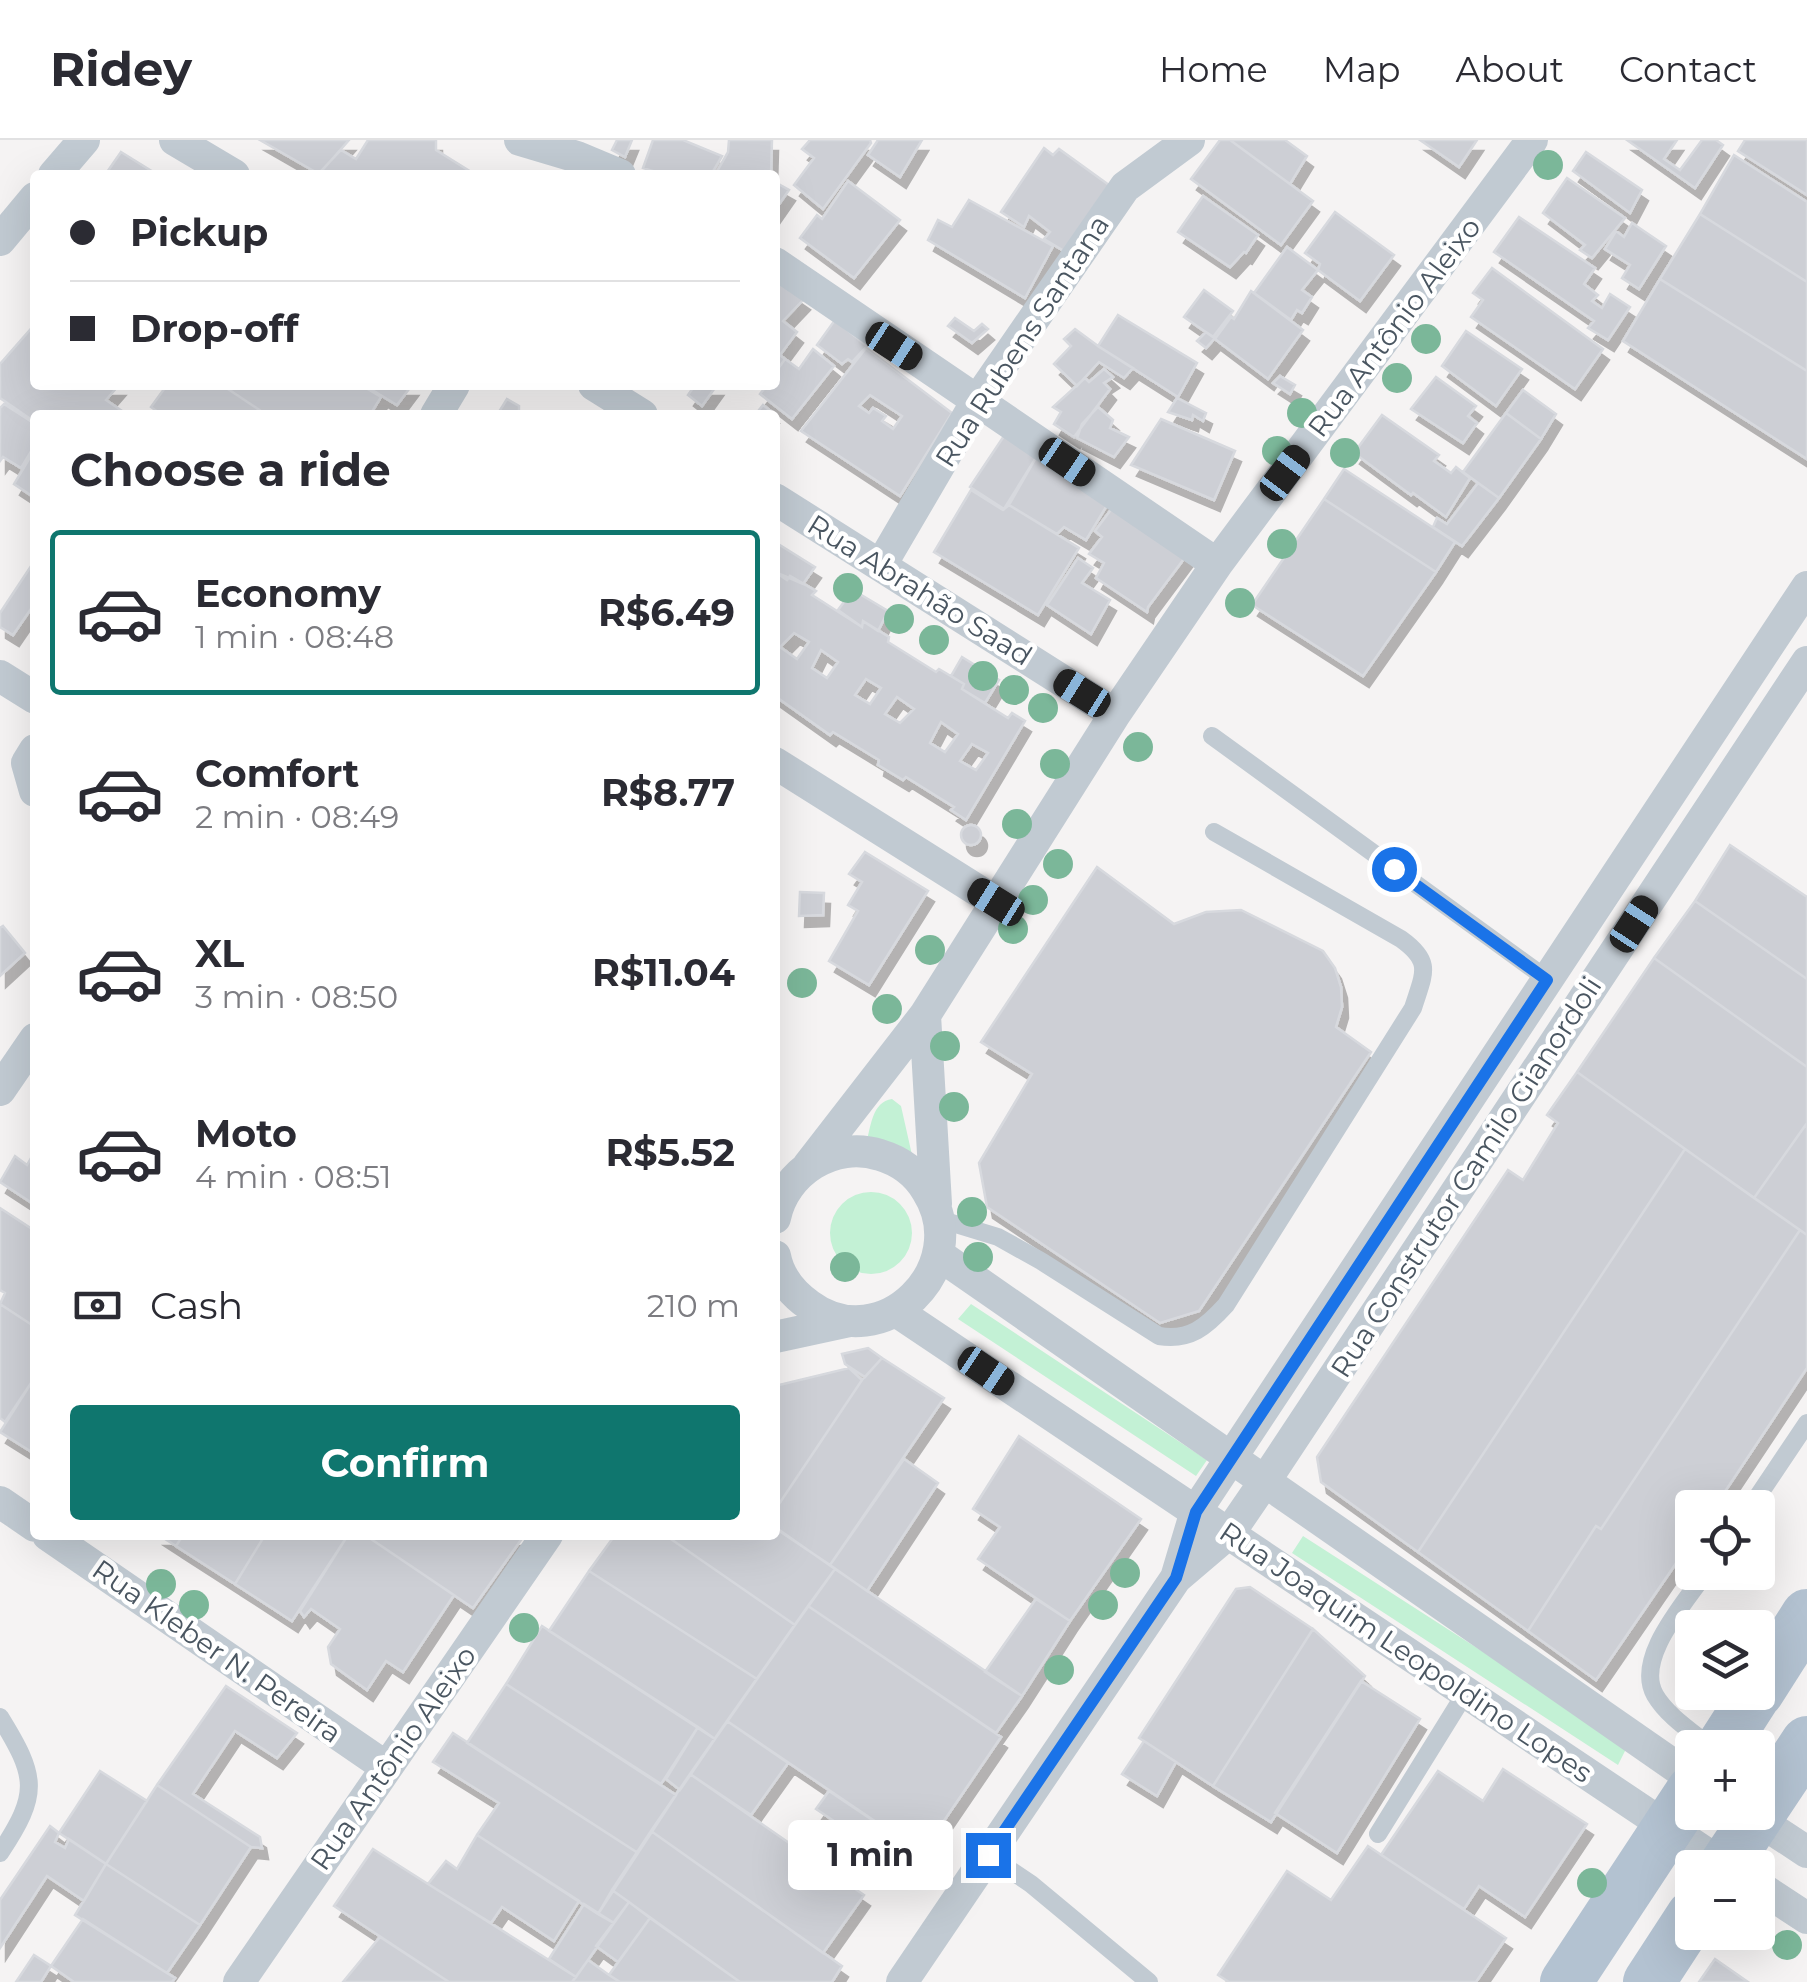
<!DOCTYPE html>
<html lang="en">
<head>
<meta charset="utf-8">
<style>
	:root { --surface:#fff; --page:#f7f7f7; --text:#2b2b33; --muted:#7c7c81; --line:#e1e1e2; --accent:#0f766e }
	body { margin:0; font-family:Montserrat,sans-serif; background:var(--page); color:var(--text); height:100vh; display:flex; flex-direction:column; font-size:38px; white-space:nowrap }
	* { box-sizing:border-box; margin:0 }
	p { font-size:32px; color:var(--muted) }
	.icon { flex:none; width:55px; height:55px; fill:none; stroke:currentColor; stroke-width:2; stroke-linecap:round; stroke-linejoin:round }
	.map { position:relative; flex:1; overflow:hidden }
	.details { position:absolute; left:30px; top:270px; width:750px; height:1130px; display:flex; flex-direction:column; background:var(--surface); border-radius:10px; box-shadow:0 10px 40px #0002 }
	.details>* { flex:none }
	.guide { position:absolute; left:30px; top:30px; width:750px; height:220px; border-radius:10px; box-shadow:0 10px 40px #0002; display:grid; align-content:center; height:220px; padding:0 40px; background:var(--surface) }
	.controls { position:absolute; left:1675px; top:1350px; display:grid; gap:20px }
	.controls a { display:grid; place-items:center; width:100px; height:100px; border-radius:10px; background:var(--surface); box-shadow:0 10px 40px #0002; font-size:50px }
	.end { position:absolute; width:45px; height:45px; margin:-22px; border:12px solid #1a73e8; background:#fff; box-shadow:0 0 0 5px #fff }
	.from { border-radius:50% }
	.bubble { position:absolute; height:70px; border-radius:10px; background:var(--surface); box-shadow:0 10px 40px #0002; font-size:32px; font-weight:700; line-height:70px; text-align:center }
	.car { position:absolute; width:30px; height:60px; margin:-30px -15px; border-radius:12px; box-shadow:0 0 8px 2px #0007; background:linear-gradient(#222 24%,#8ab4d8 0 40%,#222 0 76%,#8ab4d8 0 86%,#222 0) }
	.guide b { display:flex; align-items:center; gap:35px; height:95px; font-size:38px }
	.guide b+b { border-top:2px solid var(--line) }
	.guide i { width:25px; height:25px; background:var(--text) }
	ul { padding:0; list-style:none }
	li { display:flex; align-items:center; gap:30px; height:165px; margin:0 20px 15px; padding:0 20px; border:5px solid transparent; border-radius:10px }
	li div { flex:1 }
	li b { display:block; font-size:38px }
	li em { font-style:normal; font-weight:700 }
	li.active { border-color:var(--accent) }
	li>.icon { width:90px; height:90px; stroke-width:1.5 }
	h2 { padding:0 40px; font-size:45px; line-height:120px }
	.pay { display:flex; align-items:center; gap:25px; height:110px; padding:0 40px; font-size:38px }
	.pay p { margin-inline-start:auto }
	.primary-button { display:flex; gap:20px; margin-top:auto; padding:20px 40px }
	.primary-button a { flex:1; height:115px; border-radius:10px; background:var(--accent); color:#fff; font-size:40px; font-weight:700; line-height:115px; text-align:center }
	header { display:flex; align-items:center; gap:60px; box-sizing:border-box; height:140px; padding:0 50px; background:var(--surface); border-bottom:2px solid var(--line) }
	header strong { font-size:48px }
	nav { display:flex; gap:55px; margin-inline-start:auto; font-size:35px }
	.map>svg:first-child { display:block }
</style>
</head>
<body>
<header>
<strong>Ridey</strong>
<nav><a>Home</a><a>Map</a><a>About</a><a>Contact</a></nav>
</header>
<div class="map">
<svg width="1807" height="1842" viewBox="0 0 1807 1842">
	<defs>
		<filter id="shadow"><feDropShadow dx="6" dy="11" stdDeviation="0" flood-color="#0004"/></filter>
	</defs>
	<rect width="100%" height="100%" fill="#f5f3f3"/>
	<path fill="#c3f1d5" d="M892,959L901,966L912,1015L866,1004C871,986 872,962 892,959Z
		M830 1093a41 41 0 1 1 82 0a41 41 0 1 1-82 0Z
		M971,1164L1207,1320L1196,1336L958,1179Z
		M1303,1396L1628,1605L1618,1625L1292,1413Z"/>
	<path fill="#cdcfd5" stroke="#d7d9de" stroke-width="2.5" fill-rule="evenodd" filter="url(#shadow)" d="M260,0H349L319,34Z
		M368,0H436V10L476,35H330L322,30L341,10L356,19Z
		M617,0H632L625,17L612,10Z
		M653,0H683L722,16L711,35H665L643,28Z
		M729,0H772L771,35H715L728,12Z
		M810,0H870L871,3L823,69L794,45L814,18L802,9Z
		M878,0H922L900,37L868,15Z
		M1220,0H1230L1313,61L1281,105L1191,39Z
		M1230,0H1285L1307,16L1290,44Z
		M1420,0H1477L1459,27Z
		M1627,0H1677L1664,19L1680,30L1702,0H1716L1723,5L1695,48Z
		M1745,0H1807V55L1738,11Z
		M1044,8L1053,15L1059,9L1109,45L1064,111L1044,99L1050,92L1029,76L1024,87L1001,72Z
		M121,12L158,35H105Z
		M1586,12L1642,50L1630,73L1573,31Z
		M1734,15L1807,62V142L1700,74Z
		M1567,38L1625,78L1592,118L1580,110L1585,105L1543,73Z
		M848,41L900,80L854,138L800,98L817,75L822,79Z
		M775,42L789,50L775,70Z
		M1203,56L1258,95L1246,113L1244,112L1230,127L1178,92Z
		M969,60L1053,106L1025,158L928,100L938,80L952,87Z
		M1335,72L1394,115L1360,161L1318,130L1320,124L1305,113Z
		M1700,74L1807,142V231L1660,139Z
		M1519,77L1595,128L1584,144L1598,155L1592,161L1602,168L1610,154L1630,167L1608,200L1588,188L1594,181L1494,112Z
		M1632,83L1666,106L1639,149L1622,138L1630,125L1605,109L1616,91L1624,97Z
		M1287,107L1318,130L1302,150L1312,157L1302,173L1297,170L1291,180L1254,153Z
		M1492,128L1603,209L1575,249L1471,177L1483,160L1473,153Z
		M775,139L804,159L783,181L797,192L780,215L785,219L775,233Z
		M1660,139L1807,231V319L1623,201Z
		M1204,150L1233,171L1213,197L1184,177Z
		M1251,151L1303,190L1268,239L1215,199L1231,177L1234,179Z
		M1118,175L1197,223L1178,257L1098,206Z
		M955,178L974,191L982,184L988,189L972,203L948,186Z
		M835,180L867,206L852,222L848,219L842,224L817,205Z
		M35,184V245H119L106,260L128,275H35V282L0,258V224Z
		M1075,189L1098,206L1133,228L1124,238L1099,222L1077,246L1054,224L1071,206L1064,199Z
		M1466,191L1522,229L1496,266L1442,226Z
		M1206,192L1215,198L1206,208L1197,201Z
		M866,208L952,273L900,356L801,291ZM870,255L902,276L893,289L882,281L886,276L873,268L869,273L859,266Z
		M813,209L834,226L792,279L760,254L767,245H775V233L785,219L799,229Z
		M1104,229L1113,237L1104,243L1110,249L1074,297L1054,284L1061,272L1053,267L1085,238L1089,242Z
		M1280,236L1295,245L1290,254L1273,243Z
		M1436,237L1476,266L1468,276L1477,283L1463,303L1411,269Z
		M167,245H222L267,275H162L151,267Z
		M222,245H361L381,257L370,275H267Z
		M364,245H412L397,265Z
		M695,245H717L702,266L688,255Z
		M1523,250L1556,274L1541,299L1506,273Z
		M1177,258L1206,273L1203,281L1193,275L1192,280L1168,272Z
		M507,259L519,266V272L523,275H497Z
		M4,264L35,284V305L21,328L3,317L0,321V268Z
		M763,265L772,272L755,275Z
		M1098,267L1113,280L1110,288L1129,297L1114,317L1077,298L1082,284Z
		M1506,273L1541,299L1499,358L1463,332Z
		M1382,275L1439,315L1434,321L1451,333L1456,327L1470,338L1446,377L1413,353L1411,355L1354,313Z
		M1161,279L1235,311L1214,360L1131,325Z
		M1004,296L1037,316L1004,369L970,347Z
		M35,309V358L14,344Z
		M1037,316L1109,362L1086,400L1064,387L1057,394L1009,365Z
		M1344,329L1455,402L1436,432L1324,359Z
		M1478,343L1499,358L1462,406L1433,387L1437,378L1447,384Z
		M971,350L1003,370L1009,365L1079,408L1038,475L934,412Z
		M1324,359L1436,432L1363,536L1252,465Z
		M1113,367L1186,416L1148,467L1147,472L1096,438L1104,423L1089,414L1102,397L1095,391Z
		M775,402L815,427L803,444L775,432Z
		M1078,418L1093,428L1082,443L1110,460L1091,494L1047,465Z
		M33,423L35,463L13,495L0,487V473Z
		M775,432L787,440L790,436L816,451L812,455L862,487L863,481L889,497L888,502L936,532L939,529L964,544L962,549L1008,578L1012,573L1025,581L966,680L951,670L954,667L906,637L903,640L878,625L879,620L833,592L830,595L775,556ZM794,493L809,502L797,519L780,507ZM821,510L838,522L827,538L812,528ZM866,539L881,548L870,564L855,555ZM897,557L914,569L900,583L885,574ZM941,582L958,594L945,612L930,603ZM972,604L988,613L976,630L960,621Z
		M853,450L888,471L878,491L863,481L862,487L838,470Z
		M962,517L999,540L985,563L962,549L964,544L951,536Z
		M961 695a10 10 0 1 1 20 0a10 10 0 1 1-20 0Z
		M1730,705L1807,757V839L1695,761Z
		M865,712L928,751L869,845L829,821L858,771L848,765L862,742L849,734Z
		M1097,727L1174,784L1206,772L1241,770L1323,811L1335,828L1341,847L1342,867L1336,887L1371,912L1199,1171L1160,1183L987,1067L979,1023L1032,934L981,902Z
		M800,752L824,753L823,775L799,776Z
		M1695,761L1807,839V927L1654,818Z
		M3,786L25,813L0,836V788Z
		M1654,818L1807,927V983L1754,1058L1577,932Z
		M1577,932L1685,1009L1418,1412L1321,1342L1317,1317L1508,1030L1523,1040L1558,983L1547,975Z
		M1807,983V1095L1754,1058Z
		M1685,1009L1800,1090L1601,1389L1596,1386L1528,1491L1418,1412Z
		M35,1011V1065L0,1042L15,1016L27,1025Z
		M0,1068L35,1091V1187L0,1164L5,1153L0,1150Z
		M1800,1090L1807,1095V1228L1714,1368H1692V1400L1596,1540L1528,1491L1596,1386L1601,1389Z
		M0,1164L35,1187V1237L5,1282L0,1278Z
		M868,1208L882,1218L865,1237L845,1224L842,1214Z
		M882,1218L944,1258L830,1425L775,1388V1370L862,1240Z
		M849,1228L862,1240L775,1370V1246Z
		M35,1237V1314L0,1292Z
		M1019,1296L1141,1379L1070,1481L978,1419L1000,1387L973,1369Z
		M904,1319L938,1343L867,1451L830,1425Z
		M775,1387L835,1429L795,1485L665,1395H775Z
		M159,1395H183L176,1406Z
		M183,1395H265L235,1444L176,1406Z
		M265,1395H348L292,1481L235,1444Z
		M348,1395H365L454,1455L403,1532L386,1521L367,1550L331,1524L328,1507L340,1489L311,1469L304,1477L300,1471Z
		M365,1395H520L523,1397L473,1468Z
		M615,1395H665L795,1485L757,1539L589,1431Z
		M835,1429L1022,1556L996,1593L808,1466Z
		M589,1431L757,1539L715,1599L549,1491Z
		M1250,1447L1313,1489L1213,1646L1139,1598L1236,1449Z
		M1036,1459L1070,1481L1022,1556L985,1532Z
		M808,1466L1001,1597L922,1713L727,1581Z
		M542,1486L698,1587L661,1644L506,1544Z
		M1313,1489L1365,1536L1271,1682L1213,1646Z
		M1361,1541L1420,1579L1337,1713L1275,1673Z
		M506,1544L676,1655L638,1713L467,1603Z
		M226,1546L297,1593L277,1618L235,1591L193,1654L260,1697L262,1708L251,1707L157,1645Z
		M727,1581L788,1623L751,1675L690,1634Z
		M698,1587L715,1599L680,1650L666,1639Z
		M453,1593L638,1713L598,1774L477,1695L499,1663L433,1622Z
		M1144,1601L1176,1622L1157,1656L1122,1634Z
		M1503,1629L1587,1684L1525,1777L1479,1746L1464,1769L1381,1715L1438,1631L1483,1661Z
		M100,1631L147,1661L106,1724L59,1693Z
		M690,1634L864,1755L823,1813L651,1691Z
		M157,1645L251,1707L200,1785L106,1724Z
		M829,1651L905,1702L892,1720L816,1669Z
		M50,1686L59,1693L55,1702L65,1708L69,1699L106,1724L84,1761L47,1736L0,1808V1760Z
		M651,1691L842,1826L832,1842H740L612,1750Z
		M477,1695L579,1761L554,1801L502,1767L491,1783L428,1744L446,1721L457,1729Z
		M1368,1706L1506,1798L1476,1842H1229L1218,1835L1287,1731L1331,1760Z
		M373,1709L428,1744L576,1837L572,1842H449L334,1766Z
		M106,1724L200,1785L167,1833L75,1775Z
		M612,1750L629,1762L614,1783L598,1774Z
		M629,1762L650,1778L618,1822L596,1806Z
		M584,1764L614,1783L576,1837L549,1819Z
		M650,1778L740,1842H620L609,1835Z
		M83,1779L167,1833L175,1838L172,1842H74L51,1826Z
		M380,1797L449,1842H343Z
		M34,1815L51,1826L41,1842H16Z
		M1715,1819L1748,1842H1699Z
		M588,1820L609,1835L620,1842H572Z"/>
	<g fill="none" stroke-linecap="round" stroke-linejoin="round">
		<path stroke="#c1cad2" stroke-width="18" d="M1212,596L1547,839
			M939,1079L998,1097L1041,1121L1159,1196C1190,1201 1206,1187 1226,1165L1413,868C1424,833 1433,822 1401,799L1214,692
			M1750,1368L1807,1283
			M1706,1432C1686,1462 1634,1518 1655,1555C1667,1576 1694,1593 1712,1608
			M0,1577C37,1637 40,1653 0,1713
			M1378,1694L1466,1552
			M988,1715L1031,1744L1149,1842"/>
		<path stroke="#c1cad2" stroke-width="32" d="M175,0L234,35
			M520,0L577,17L620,35
			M54,35L84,0
			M0,100L35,58
			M775,123L1217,424
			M594,245L642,275
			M436,275L454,245
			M775,359L1115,574
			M881,425L977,261L1125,47L1189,0
			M0,536L35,558
			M35,610L27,623L35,651
			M775,623L996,762
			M925,875L936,1064
			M0,950L35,899
			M808,1026L925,875L1115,574L1217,424L1532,0
			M775,1078C784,1032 834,1000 880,1015C900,1021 916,1032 927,1051C975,1127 882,1219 809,1165C792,1153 779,1137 775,1116
			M939,1115L1692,1638
			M896,1171L1728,1728
			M775,1197L849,1181
			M0,1362L35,1386
			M48,1395L386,1627
			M1176,1438L1196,1371L1807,447
			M1746,1672L1807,1712
			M1758,1746L1807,1778
			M239,1842L547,1395
			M902,1842L1176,1438L1230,1392L1265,1341L1807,522"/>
		<path stroke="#b3c2d1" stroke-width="52" d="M1758,1552L1807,1475
			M1721,1608L1757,1552
			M1723,1728L1807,1602
			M1566,1842L1692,1651
			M1649,1842L1692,1776"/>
	</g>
	<g fill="#7bb799">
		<circle cx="1548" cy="25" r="15"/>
		<circle cx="1426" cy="199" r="15"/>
		<circle cx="1397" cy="238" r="15"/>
		<circle cx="1302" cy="273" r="15"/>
		<circle cx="1277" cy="311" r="15"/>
		<circle cx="1345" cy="313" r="15"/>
		<circle cx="1282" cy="404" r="15"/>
		<circle cx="848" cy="448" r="15"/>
		<circle cx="1240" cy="463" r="15"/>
		<circle cx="899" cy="479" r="15"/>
		<circle cx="934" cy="500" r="15"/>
		<circle cx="983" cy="536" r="15"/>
		<circle cx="1014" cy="550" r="15"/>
		<circle cx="1043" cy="568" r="15"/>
		<circle cx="1138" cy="607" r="15"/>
		<circle cx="1055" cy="624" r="15"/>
		<circle cx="1017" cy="684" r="15"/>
		<circle cx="1058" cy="724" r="15"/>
		<circle cx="1033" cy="760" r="15"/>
		<circle cx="1013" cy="789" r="15"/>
		<circle cx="930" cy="810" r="15"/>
		<circle cx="802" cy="843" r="15"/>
		<circle cx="887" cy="869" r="15"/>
		<circle cx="945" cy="906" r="15"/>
		<circle cx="954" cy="967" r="15"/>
		<circle cx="972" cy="1072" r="15"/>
		<circle cx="978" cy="1117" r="15"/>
		<circle cx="845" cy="1127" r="15"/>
		<circle cx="1125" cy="1433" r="15"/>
		<circle cx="161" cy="1444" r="15"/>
		<circle cx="194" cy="1465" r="15"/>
		<circle cx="1103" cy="1465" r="15"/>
		<circle cx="524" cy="1488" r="15"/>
		<circle cx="1059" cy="1530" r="15"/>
		<circle cx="1592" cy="1743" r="15"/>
		<circle cx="1787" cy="1805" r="15"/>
	</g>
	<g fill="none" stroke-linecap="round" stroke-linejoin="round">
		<path stroke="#1a73e8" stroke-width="12" d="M988,1715L1176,1438L1196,1372L1547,840L1394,729"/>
	</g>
	<g text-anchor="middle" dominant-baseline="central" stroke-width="9" stroke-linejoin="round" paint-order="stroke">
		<g font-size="28" fill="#4a5661" stroke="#fff">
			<text transform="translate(1394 187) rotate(-53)">Rua Antônio Aleixo</text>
			<text transform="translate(1022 201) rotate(-57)">Rua Rubens Santana</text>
			<text transform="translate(920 450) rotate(32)">Rua Abrahão Saad</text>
			<text transform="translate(1466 1037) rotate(-57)">Rua Construtor Camilo Gianordoli</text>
			<text transform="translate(217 1511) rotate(35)">Rua Kleber N. Pereira</text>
			<text transform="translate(1406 1512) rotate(34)">Rua Joaquim Leopoldino Lopes</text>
			<text transform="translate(393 1618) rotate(-55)">Rua Antônio Aleixo</text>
		</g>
	</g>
</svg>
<div class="controls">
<a><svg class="icon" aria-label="locate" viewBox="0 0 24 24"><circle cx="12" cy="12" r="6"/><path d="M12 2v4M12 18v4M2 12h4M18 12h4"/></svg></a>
<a><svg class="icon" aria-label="layers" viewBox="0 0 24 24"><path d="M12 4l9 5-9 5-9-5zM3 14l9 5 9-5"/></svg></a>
<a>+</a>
<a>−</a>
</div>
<i class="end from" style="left:1394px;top:729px"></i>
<i class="end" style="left:988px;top:1715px"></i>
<div class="bubble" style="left:788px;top:1680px;width:165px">1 min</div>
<i class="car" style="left:894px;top:206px;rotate:123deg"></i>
<i class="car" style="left:1067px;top:322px;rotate:124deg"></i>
<i class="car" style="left:1285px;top:333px;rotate:37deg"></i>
<i class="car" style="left:1082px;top:553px;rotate:302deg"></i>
<i class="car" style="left:996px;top:762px;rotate:302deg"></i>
<i class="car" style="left:1634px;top:784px;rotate:33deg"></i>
<i class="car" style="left:986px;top:1231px;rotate:124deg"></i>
<div class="guide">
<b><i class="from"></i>Pickup</b>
<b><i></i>Drop-off</b>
</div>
<section class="details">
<h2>Choose a ride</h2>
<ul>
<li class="active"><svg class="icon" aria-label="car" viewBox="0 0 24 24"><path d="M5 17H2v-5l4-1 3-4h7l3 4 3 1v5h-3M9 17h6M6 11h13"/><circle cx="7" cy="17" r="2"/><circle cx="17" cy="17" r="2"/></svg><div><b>Economy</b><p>1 min · 08:48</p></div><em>R$6.49</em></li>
<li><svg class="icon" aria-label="car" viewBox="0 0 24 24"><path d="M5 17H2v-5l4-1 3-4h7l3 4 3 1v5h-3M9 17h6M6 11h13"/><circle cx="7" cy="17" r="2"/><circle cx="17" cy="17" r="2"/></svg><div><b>Comfort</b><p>2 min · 08:49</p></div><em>R$8.77</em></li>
<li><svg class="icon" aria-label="car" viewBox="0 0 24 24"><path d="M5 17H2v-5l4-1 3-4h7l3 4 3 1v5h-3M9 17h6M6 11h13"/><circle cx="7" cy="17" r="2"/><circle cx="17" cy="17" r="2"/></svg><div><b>XL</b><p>3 min · 08:50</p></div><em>R$11.04</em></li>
<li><svg class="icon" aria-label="car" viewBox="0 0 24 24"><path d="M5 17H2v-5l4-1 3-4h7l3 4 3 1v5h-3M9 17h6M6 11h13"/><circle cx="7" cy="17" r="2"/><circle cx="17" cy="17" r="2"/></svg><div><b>Moto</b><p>4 min · 08:51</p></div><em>R$5.52</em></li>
</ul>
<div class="pay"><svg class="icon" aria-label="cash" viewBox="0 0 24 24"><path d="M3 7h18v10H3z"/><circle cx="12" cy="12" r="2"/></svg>Cash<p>210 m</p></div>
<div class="primary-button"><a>Confirm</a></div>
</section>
</div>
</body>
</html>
